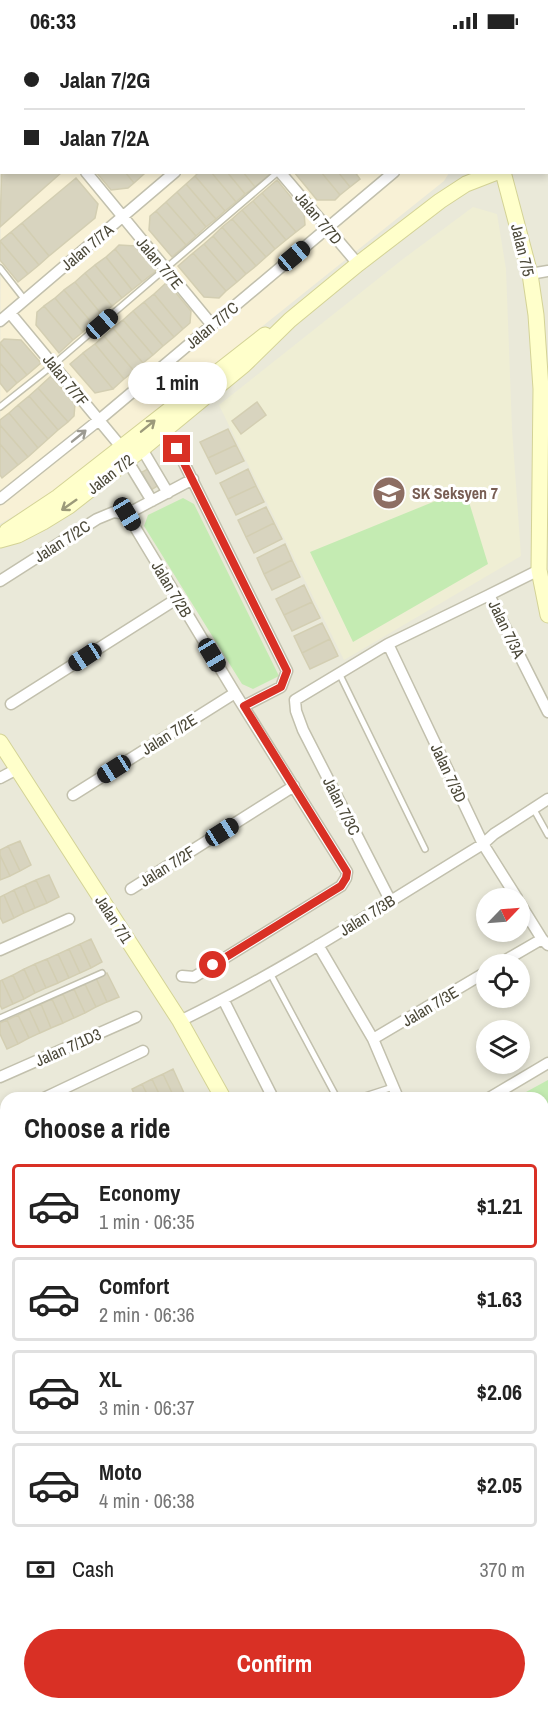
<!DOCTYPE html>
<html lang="en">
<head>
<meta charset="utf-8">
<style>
	:root { --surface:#fff; --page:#f6f6f6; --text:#222; --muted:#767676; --line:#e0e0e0; --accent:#d93025 }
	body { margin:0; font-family:"Archivo Narrow",sans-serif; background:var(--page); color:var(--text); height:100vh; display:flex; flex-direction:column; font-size:22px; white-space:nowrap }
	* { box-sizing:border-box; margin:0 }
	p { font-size:20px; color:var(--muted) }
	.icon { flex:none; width:33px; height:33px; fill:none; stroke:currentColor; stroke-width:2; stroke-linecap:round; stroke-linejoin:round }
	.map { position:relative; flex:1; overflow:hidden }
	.details { position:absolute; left:0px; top:1050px; width:549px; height:618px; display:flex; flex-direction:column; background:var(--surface); border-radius:18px 18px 0 0; box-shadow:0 3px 9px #0003 }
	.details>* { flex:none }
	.top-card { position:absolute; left:0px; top:0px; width:549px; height:132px; box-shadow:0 3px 9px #0003; display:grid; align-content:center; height:132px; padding:0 24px; background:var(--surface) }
	.needle { width:39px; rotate:65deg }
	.controls { position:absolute; left:476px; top:846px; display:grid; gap:12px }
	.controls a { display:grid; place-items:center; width:54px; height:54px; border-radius:50%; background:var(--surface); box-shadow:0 3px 9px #0003; font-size:30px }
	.end { position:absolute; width:27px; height:27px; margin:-14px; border:8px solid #d93025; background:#fff; box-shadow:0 0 0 3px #fff }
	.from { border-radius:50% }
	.bubble { position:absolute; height:42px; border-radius:21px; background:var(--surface); box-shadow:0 3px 9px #0003; font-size:20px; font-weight:700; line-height:42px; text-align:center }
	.car { position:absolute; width:18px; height:36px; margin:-18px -9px; border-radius:8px; box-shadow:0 0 4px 2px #0007; background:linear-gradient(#222 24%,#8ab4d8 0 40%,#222 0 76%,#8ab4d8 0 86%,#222 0) }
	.top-card b { display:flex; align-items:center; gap:21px; height:57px; font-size:22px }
	.top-card b+b { border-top:2px solid var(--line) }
	.top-card i { width:15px; height:15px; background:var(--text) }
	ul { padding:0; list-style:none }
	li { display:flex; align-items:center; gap:18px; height:84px; margin:0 12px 9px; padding:0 12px; border:3px solid var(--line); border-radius:6px }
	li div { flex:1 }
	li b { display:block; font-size:22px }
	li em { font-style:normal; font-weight:700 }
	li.on { border-color:var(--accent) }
	li>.icon { width:54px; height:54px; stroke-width:1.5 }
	h2 { padding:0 24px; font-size:27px; line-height:72px }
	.pay { display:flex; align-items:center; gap:15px; height:66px; padding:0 24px; font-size:22px }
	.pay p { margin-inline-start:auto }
	.button { display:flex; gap:12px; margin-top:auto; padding:12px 24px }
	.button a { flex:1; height:69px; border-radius:36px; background:var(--accent); color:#fff; font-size:24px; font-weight:700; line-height:69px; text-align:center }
	.status { display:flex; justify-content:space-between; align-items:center; height:42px; padding:0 30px; background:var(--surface); direction:ltr }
	.status svg { height:16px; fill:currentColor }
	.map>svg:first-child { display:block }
</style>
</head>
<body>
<div class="status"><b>06:33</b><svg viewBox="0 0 49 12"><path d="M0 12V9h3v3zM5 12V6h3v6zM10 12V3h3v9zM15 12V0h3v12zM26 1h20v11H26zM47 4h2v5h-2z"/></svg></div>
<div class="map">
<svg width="548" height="1668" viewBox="0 0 548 1668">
	<rect width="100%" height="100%" fill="#f6f5eb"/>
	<path fill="#eae9d9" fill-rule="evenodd" d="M61,0H548V1668H141L138,1662H543V1056H6V1374L0,1361V56L2,130H548V2L59,1ZM486,856H519V890H486ZM486,922H519V956H486ZM486,988H519V1022H486Z"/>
	<path fill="#f8f1d6" d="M37,0H423L424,1L35,2Z
		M1,33L2,130L449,131L444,139L55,450L0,482Z"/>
	<path fill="#efeed4" d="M473,165L497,172L506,227L512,387L521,514L344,618L219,363L403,217Z"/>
	<path fill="#c4ebb2" d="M465,447L488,522L353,600L310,510Z
		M183,456L194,462L279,634L253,647L242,642L144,484L148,473Z
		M548,1038V1145L543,1149V1056H515Z"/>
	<path fill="#a6c1f4" d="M0,1375L6,1388V1547L0,1534Z
		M59,1662H133L135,1668H62Z"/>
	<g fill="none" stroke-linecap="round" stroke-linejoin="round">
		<path stroke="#a6c1f4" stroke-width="4" d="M53,2L55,0"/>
	</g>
	<path fill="#d8d4bf" stroke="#d3ceb2" stroke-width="1.5" d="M2,120V130H62L0,185Z
		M96,130H125L134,141L128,146L111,148Z
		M125,130H142L144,132L134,141Z
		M199,130H211L236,160L225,169L195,134Z
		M211,130H227L245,152L236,160Z
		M227,130H243L255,145L245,152Z
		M243,130H270L271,131L255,145Z
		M294,130H321L340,153L335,158H317Z
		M321,130H338L350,145L340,153Z
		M338,130H355L360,137L350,145Z
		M195,134L225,169L216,177L186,142Z
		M76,136L98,162L95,176L49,214L22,181Z
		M277,138L304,171L305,183L296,190L262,151Z
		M186,142L216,177L206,185L177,150Z
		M177,150L206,185L196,194L166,160Z
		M262,151L296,190L286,198L253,159Z
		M253,159L286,198L275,207L242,168Z
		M166,160L196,194L186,203L156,169Z
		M242,168L275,207L266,215L232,177Z
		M156,169L186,203L172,215L149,188L150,174Z
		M232,177L266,215L256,224L222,185Z
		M22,181L49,214L39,223L11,190Z
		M222,185L256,224L246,232L213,194Z
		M11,190L39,223L28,232L0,199Z
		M213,194L246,232L237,240L204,202Z
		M0,199L28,232L18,240L0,218Z
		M204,202L237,240L226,249L193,211Z
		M119,203L136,204L156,229L142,240L115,207Z
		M115,207L142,240L132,248L106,215Z
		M193,211L226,249L219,256L204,255L178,224Z
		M106,215L132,248L122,256L95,223Z
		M95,223L122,256L112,264L85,231Z
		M85,231L112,264L102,273L75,240Z
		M75,240L102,273L92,281L64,248Z
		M167,240L191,269L190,281L183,287L154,252Z
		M64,248L92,281L83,290L55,256Z
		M154,252L183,287L174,295L144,260Z
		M55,256L83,290L73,298L44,264Z
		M144,260L174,295L163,304L133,269Z
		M44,264L73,298L59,311L36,283L37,270Z
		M133,269L163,304L153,313L123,278Z
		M123,278L153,313L143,321L113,286Z
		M113,286L143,321L134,329L104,294Z
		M104,294L134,329L124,337L95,302Z
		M4,297L21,298L41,321L27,333L0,301Z
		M0,301L27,333L17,341L0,321Z
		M95,302L124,337L113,347L83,311Z
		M83,311L113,347L95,351L70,322Z
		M0,321L17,341L7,350L0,341Z
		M51,334L75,362L74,374L68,380L38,346Z
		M38,346L68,380L58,388L29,354Z
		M29,354L58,388L48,397L18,363Z
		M257,360L266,373L241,392L232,379Z
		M18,363L48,397L38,406L9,371Z
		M9,371L38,406L28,415L0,383V378Z
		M0,383L28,415L18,423L0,402Z
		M228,387L236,403L208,416L200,400Z
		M0,402L18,423L2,436L0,433Z
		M236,403L244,419L216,432L208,416Z
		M150,426L159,443L151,448L142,430Z
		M248,427L256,444L228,457L220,441Z
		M256,444L264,460L236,473L228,457Z
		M266,465L274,481L246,495L238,478Z
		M274,481L282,497L254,511L246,495Z
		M285,502L292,518L264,532L257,516Z
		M292,518L300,535L272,548L264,532Z
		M304,543L312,560L284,573L276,557Z
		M312,560L320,576L292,589L284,573Z
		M322,581L330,597L302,611L294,594Z
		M330,597L338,614L310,627L302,611Z
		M20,799L31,823L20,829L8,804Z
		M8,804L20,829L10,834L0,813V808Z
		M0,813L10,834L0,838Z
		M49,833L59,855L47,861L36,838Z
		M36,838L47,861L35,866L25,843Z
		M25,843L35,866L24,871L14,848Z
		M14,848L24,871L14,876L4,853Z
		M4,853L14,876L3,881L0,875V855Z
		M91,897L102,920L91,926L80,902Z
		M80,902L91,926L80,931L69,907Z
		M69,907L80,931L69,936L58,912Z
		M58,912L69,936L58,941L47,917Z
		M47,917L58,941L46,946L35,922Z
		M35,922L46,946L35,951L24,927Z
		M24,927L35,951L24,957L13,933Z
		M107,931L119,955L107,960L96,936Z
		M13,933L24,957L13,962L2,938Z
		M96,936L107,960L96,965L85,942Z
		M2,938L13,962L2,967L0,963V939Z
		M85,942L96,965L85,971L74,947Z
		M74,947L85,971L74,976L63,952Z
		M63,952L74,976L63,981L52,957Z
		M52,957L63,981L51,986L41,962Z
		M41,962L51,986L40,991L29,967Z
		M29,967L40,991L29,996L18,973Z
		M18,973L29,996L18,1002L7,978Z
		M7,978L18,1002L7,1007L0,992V981Z
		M173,1027L184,1051L174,1055L163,1032Z
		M163,1032L174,1055L172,1056H161L152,1037Z
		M152,1037L161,1056H149L142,1042Z
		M142,1042L149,1056H136L132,1047Z
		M547,1465L548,1551L544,1553L543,1538L547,1536L543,1529V1467Z
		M548,1650V1668H524L522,1662H535L536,1665L547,1661L543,1653Z
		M260,1662H292L288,1664L290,1668H253L252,1665Z
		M405,1662H438V1663L428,1668H400L406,1665Z"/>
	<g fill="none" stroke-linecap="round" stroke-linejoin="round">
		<g stroke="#c2c0ad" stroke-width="8">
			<path id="lane" d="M0,226L25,258
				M0,365L53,323L278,130
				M339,631L425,807
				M533,766L548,793
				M270,931L337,1056
				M0,976L102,931
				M359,1056L393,1045
				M543,1225H548
				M543,1338H548"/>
		</g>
		<g stroke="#c2c0ad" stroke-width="13">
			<path id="street" d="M168,0L169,2
				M415,0L416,2
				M530,0V2
				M18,2L19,0
				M113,2L115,0
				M329,2L331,0
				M0,38H2
				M548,38V39
				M0,96L2,95
				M86,130L212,283
				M280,130L358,222
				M530,232L548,229
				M10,271L122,406
				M0,279L175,130
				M142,407L168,451
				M177,407L287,629L281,645L244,664
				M127,418L152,459
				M0,457L99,378L394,130
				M127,472L235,651L347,830L346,836L341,844L194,935L182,934
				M127,472L193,437
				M539,528L489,553L548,670
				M0,539L97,477L114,470L127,472
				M388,602L483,802L517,856
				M11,662L178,556
				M0,736L17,727
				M73,753L235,651
				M131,847L294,744
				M390,858L303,688L296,669L295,658L388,602L489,553
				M519,860L542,897L548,903
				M318,903L373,997L398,1056
				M0,908L69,877
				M499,922L542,897
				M224,959L273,1056
				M180,979C285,928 383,863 483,802L494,792L548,757
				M373,997L486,930
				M0,1035L136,975
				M44,1056L143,1009
				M489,1056L548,1021
				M0,1077L6,1074
				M0,1103L6,1115
				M543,1158H548
				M543,1275L548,1274
				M543,1388H548
				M213,1662L215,1668"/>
		</g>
		<g stroke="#d4d396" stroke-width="17">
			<path id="secondary" d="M453,0L454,2
				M7,2L9,0
				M503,130L530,232L536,273L541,347L539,528L548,573
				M7,489L58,455L265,293
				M0,498L18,493L43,480L69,464L142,407L244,323L290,278L358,222L440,159L466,142L497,130
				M0,700L180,979L223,1056
				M543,1431H548"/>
		</g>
		<use href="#lane" stroke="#fff" stroke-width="5"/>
		<use href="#street" stroke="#fff" stroke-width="10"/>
		<use href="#secondary" stroke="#ffffcb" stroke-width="15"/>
	</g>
	<defs><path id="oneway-shaft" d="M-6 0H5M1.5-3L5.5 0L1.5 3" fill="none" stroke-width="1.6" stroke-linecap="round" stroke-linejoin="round" transform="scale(1.5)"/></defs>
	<g stroke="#9c9a7a">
		<use href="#oneway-shaft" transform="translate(148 384) rotate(-39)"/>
		<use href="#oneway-shaft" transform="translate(69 463) rotate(145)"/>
	</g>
	<use stroke="#9c9a92" href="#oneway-shaft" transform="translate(79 394) rotate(-39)"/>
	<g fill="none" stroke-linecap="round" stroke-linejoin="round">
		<path stroke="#d93025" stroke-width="8" d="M177,407L287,629L281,645L244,664L347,830L346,836L341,844L213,923"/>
	</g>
	<defs>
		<g id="school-disc" transform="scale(1.725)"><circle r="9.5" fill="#8d6e63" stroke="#fff"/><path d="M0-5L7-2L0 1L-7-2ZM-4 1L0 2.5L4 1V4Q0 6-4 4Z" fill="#fff"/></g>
	</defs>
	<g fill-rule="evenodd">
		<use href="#school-disc" x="389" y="451"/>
	</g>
	<g text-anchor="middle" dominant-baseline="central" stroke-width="6" stroke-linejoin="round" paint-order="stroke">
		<g font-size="16" fill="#4b4838" stroke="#fff">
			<text transform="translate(319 176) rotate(50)">Jalan 7/7D</text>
			<text transform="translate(87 205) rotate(-40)">Jalan 7/7A</text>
			<text transform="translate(523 208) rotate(76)">Jalan 7/5</text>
			<text transform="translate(160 221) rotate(50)">Jalan 7/7E</text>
			<text transform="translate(212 283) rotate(-40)">Jalan 7/7C</text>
			<text transform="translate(66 338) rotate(51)">Jalan 7/7F</text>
			<text transform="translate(110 432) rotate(-38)">Jalan 7/2</text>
			<text transform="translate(62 499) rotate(-33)">Jalan 7/2C</text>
			<text transform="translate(172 547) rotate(59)">Jalan 7/2B</text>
			<text transform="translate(507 587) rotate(64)">Jalan 7/3A</text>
			<text transform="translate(169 692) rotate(-32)">Jalan 7/2E</text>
			<text transform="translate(449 731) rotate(65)">Jalan 7/3D</text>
			<text transform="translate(342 764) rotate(63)">Jalan 7/3C</text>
			<text transform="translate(167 824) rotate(-32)">Jalan 7/2F</text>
			<text transform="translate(367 873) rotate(-32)">Jalan 7/3B</text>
			<text transform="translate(114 877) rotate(57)">Jalan 7/1</text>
			<text transform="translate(430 964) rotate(-31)">Jalan 7/3E</text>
			<text transform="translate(68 1005) rotate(-24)">Jalan 7/1D3</text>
		</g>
		<g font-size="16" font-weight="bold" fill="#785e54" stroke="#fff" text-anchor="start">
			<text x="412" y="451">SK Seksyen 7</text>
		</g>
	</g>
</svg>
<div class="controls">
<a><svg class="needle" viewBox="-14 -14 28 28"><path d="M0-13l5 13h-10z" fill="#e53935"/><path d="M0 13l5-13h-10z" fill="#767676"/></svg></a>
<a><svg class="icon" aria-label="locate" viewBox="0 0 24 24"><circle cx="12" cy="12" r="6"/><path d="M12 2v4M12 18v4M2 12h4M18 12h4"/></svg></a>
<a><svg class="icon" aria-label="layers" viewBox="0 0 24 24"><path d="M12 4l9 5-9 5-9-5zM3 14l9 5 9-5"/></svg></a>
</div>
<i class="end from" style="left:213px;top:923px"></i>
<i class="end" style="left:177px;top:407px"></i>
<div class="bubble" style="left:128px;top:320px;width:99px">1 min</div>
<i class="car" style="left:294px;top:214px;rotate:50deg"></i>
<i class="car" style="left:102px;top:282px;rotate:49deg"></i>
<i class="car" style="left:127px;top:472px;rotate:149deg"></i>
<i class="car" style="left:212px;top:613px;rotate:149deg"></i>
<i class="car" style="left:85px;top:615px;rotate:237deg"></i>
<i class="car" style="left:114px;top:727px;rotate:238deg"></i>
<i class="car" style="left:222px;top:790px;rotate:58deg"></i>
<div class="top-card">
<b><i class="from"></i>Jalan 7/2G</b>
<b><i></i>Jalan 7/2A</b>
</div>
<section class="details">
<h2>Choose a ride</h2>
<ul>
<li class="on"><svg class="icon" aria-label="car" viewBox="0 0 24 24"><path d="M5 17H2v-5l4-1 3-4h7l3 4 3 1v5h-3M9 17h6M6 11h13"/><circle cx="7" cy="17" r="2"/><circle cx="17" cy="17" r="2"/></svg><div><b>Economy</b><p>1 min · 06:35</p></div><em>$1.21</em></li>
<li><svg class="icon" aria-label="car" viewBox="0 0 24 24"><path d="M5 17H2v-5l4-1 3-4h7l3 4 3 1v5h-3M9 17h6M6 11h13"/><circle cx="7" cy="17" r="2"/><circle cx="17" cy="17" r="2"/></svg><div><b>Comfort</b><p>2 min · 06:36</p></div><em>$1.63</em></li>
<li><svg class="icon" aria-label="car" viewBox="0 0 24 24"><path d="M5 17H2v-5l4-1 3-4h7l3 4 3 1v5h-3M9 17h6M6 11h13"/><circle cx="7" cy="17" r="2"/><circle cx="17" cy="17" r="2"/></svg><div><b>XL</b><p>3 min · 06:37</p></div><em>$2.06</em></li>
<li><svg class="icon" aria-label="car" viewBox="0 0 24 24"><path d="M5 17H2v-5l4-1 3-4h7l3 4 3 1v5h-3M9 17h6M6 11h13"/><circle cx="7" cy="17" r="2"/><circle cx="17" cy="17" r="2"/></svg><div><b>Moto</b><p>4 min · 06:38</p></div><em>$2.05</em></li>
</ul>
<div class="pay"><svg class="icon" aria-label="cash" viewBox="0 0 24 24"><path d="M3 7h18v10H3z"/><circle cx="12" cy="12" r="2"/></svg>Cash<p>370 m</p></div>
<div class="button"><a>Confirm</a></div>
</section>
</div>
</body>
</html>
